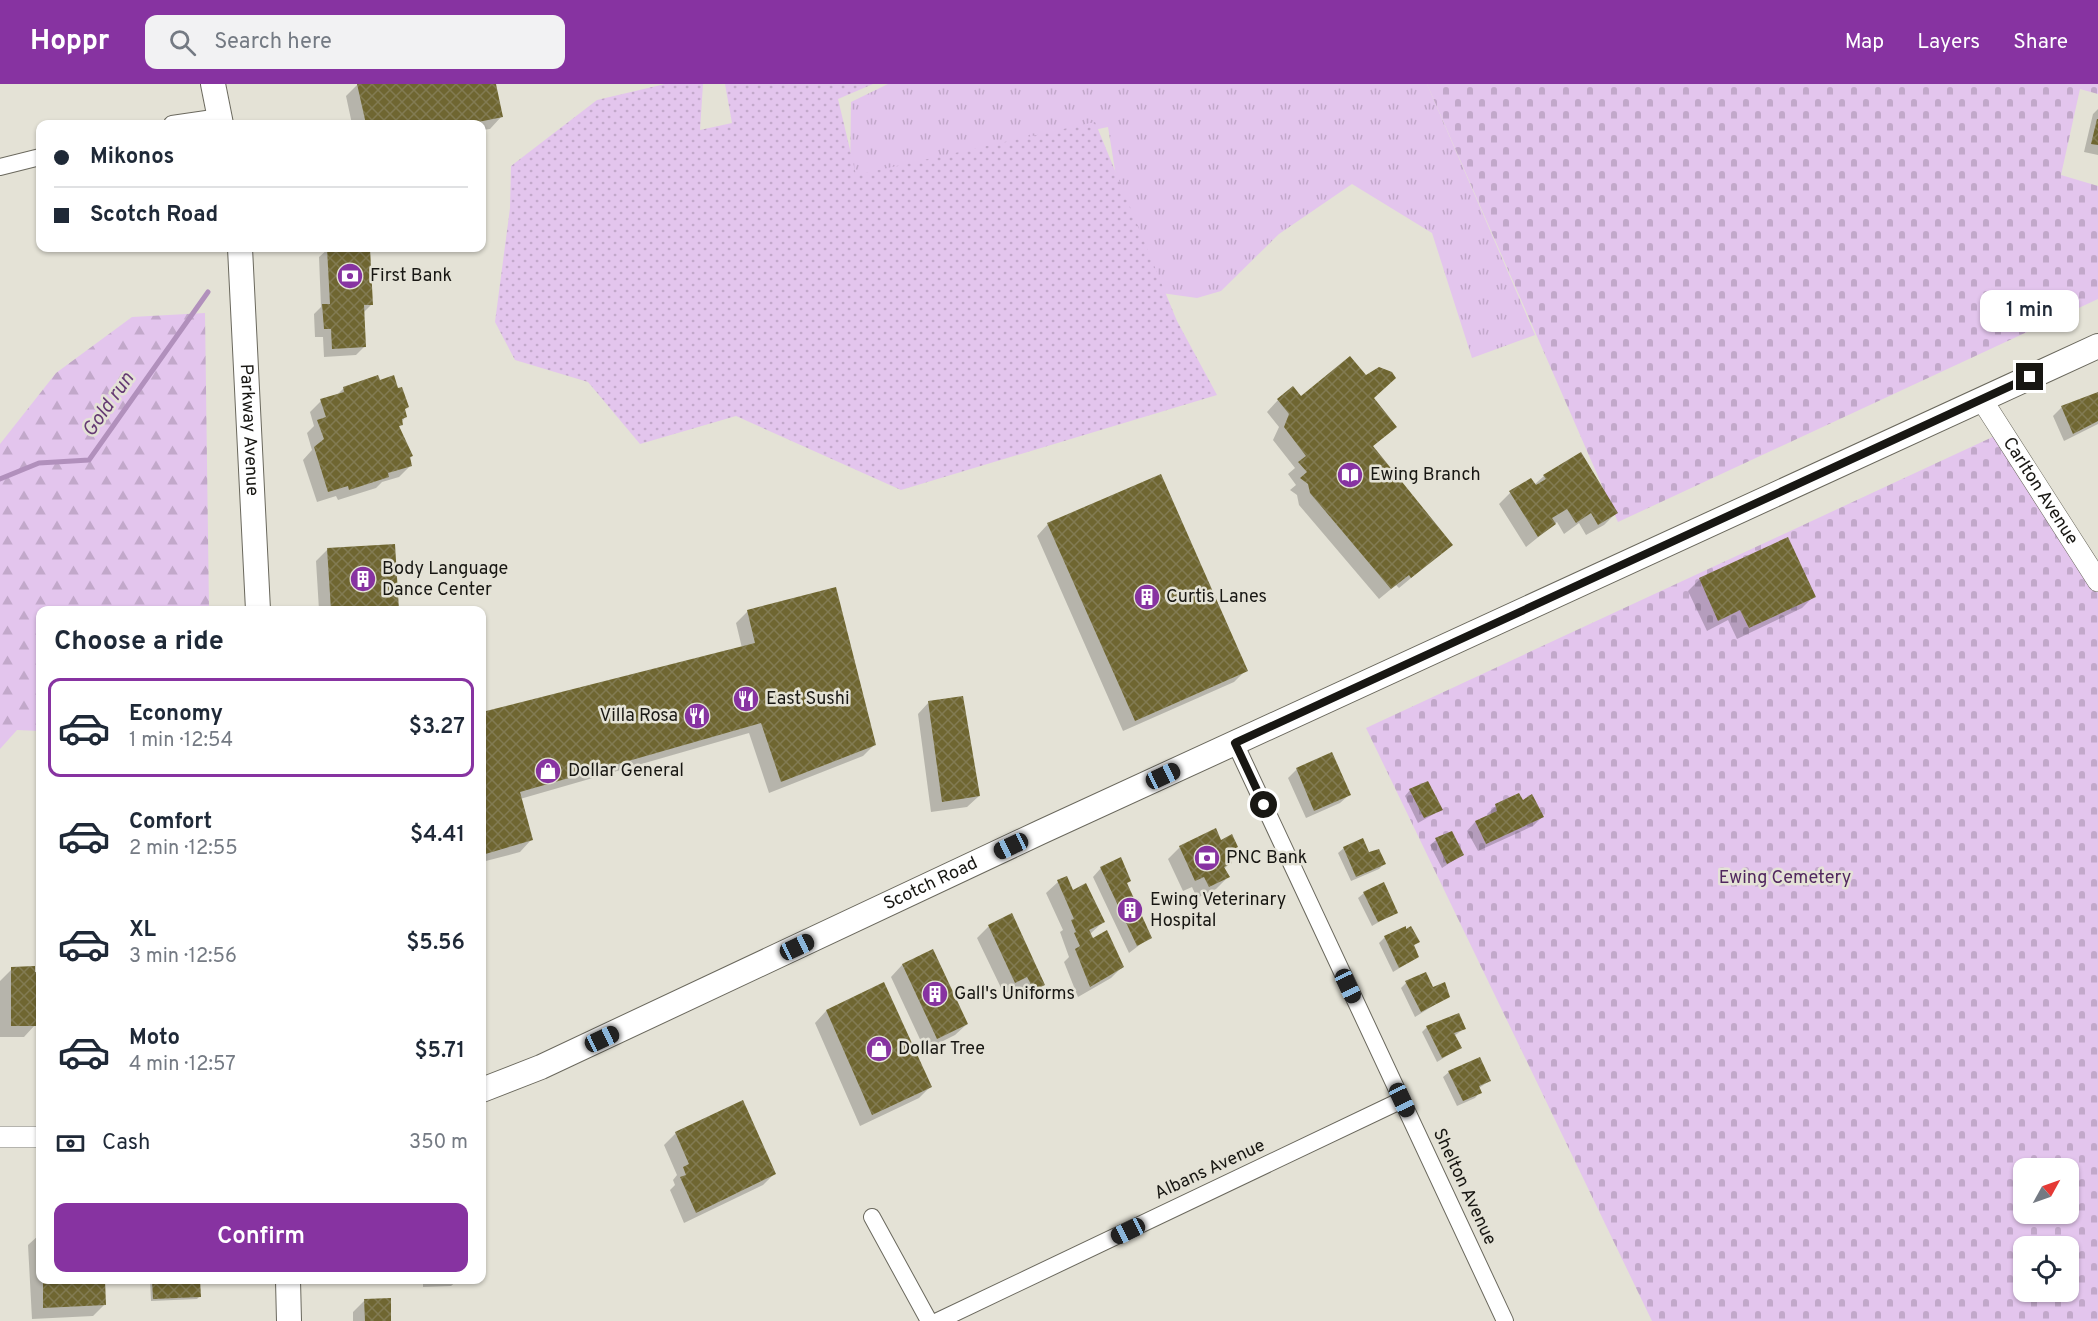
<!DOCTYPE html>
<html lang="en">
<head>
<meta charset="utf-8">
<style>
	:root { --surface:#fff; --page:#f2f2f3; --text:#1f2937; --muted:#747a83; --line:#e0e1e3; --accent:#8733a1 }
	body { margin:0; font-family:Overpass,sans-serif; background:var(--page); color:var(--text); height:100vh; display:flex; flex-direction:column; font-size:22px; white-space:nowrap }
	* { box-sizing:border-box; margin:0 }
	p { font-size:20px; color:var(--muted) }
	.icon { flex:none; width:33px; height:33px; fill:none; stroke:currentColor; stroke-width:2; stroke-linecap:round; stroke-linejoin:round }
	.map { position:relative; flex:1; overflow:hidden }
	.drawer { position:absolute; left:36px; top:522px; width:450px; height:678px; display:flex; flex-direction:column; background:var(--surface); border-radius:12px; box-shadow:0 2px 4px #0004 }
	.drawer>* { flex:none }
	.banner { position:absolute; left:36px; top:36px; width:450px; height:132px; border-radius:12px; box-shadow:0 2px 4px #0004; display:grid; align-content:center; height:132px; padding:0 18px; background:var(--surface) }
	.needle { width:39px; rotate:50deg }
	.controls { position:absolute; left:2013px; top:1074px; display:grid; gap:12px }
	.controls a { display:grid; place-items:center; width:66px; height:66px; border-radius:12px; background:var(--surface); box-shadow:0 2px 4px #0004; font-size:30px }
	.end { position:absolute; width:27px; height:27px; margin:-14px; border:8px solid #181713; background:#fff; box-shadow:0 0 0 3px #fff }
	.from { border-radius:50% }
	.bubble { position:absolute; height:42px; border-radius:12px; background:var(--surface); box-shadow:0 2px 4px #0004; font-size:20px; font-weight:600; line-height:42px; text-align:center }
	.car { position:absolute; width:18px; height:36px; margin:-18px -9px; border-radius:8px; box-shadow:0 0 4px 2px #0007; background:linear-gradient(#222 24%,#8ab4d8 0 40%,#222 0 76%,#8ab4d8 0 86%,#222 0) }
	.banner b { display:flex; align-items:center; gap:21px; height:57px; font-size:22px }
	.banner b+b { border-top:2px solid var(--line) }
	.banner i { width:15px; height:15px; background:var(--text) }
	ul { padding:0; list-style:none }
	li { display:flex; align-items:center; gap:18px; height:99px; margin:0 12px 9px; padding:0 6px; border:3px solid transparent; border-radius:12px }
	li div { flex:1 }
	li b { display:block; font-size:22px }
	li em { font-style:normal; font-weight:600 }
	li.on { border-color:var(--accent) }
	li>.icon { width:54px; height:54px; stroke-width:1.5 }
	h2 { padding:0 18px; font-size:27px; line-height:72px }
	.pay { display:flex; align-items:center; gap:15px; height:66px; padding:0 18px; font-size:22px }
	.pay p { margin-inline-start:auto }
	.primary-button { display:flex; gap:12px; margin-top:auto; padding:12px 18px }
	.primary-button a { flex:1; height:69px; border-radius:12px; background:var(--accent); color:#fff; font-size:24px; font-weight:600; line-height:69px; text-align:center }
	header { display:flex; align-items:center; gap:36px; box-sizing:border-box; height:84px; padding:0 30px; background:var(--accent); color:#fff }
	header strong { font-size:28px }
	nav { display:flex; gap:33px; margin-inline-start:auto; font-size:21px }
	.search { width:420px; height:54px; background:var(--page); display:flex; align-items:center; gap:15px; box-sizing:border-box; padding:0 21px; border-radius:12px; color:var(--muted); font-size:22px }
	.map>svg:first-child { display:block }
</style>
</head>
<body>
<header>
<strong>Hoppr</strong>
<div class="search"><svg class="icon" aria-label="search" viewBox="0 0 24 24"><circle cx="10" cy="10" r="6"/><path d="M15 15l6 6"/></svg>Search here</div>
<nav><a>Map</a><a>Layers</a><a>Share</a></nav>
</header>
<div class="map">
<svg width="2098" height="1237" viewBox="0 0 2098 1237">
	<defs>
		<pattern id="grass-tufts" width="24" height="20" patternUnits="userSpaceOnUse" patternTransform="scale(1.5)"><rect width="24" height="20" fill="#e3c5ed"/><path d="M3 7l-1-3M5 7V3M7 7l1-3M15 17l-1-3M17 17v-4M19 17l1-3" fill="none" stroke="#c2a8ca"/></pattern>
		<pattern id="forest-firs" width="22" height="20" patternUnits="userSpaceOnUse" patternTransform="scale(1.5)"><rect width="22" height="20" fill="#e3c5ed"/><path d="M5 1l3.5 6h-7zM16 11l3.5 6h-7z" fill="#c2a8ca"/></pattern>
		<pattern id="cemetery-stones" width="16" height="16" patternUnits="userSpaceOnUse" patternTransform="scale(1.5)"><rect width="16" height="16" fill="#e3c5ed"/><path d="M2 7V4a2 2 0 0 1 4 0v3zM10 15v-3a2 2 0 0 1 4 0v3z" fill="#c2a8ca"/></pattern>
		<pattern id="park-dots" width="8" height="8" patternUnits="userSpaceOnUse" patternTransform="scale(1.5)"><rect width="8" height="8" fill="#e3c5ed"/><path d="M2 2h.1M6 6h.1" fill="none" stroke="#c2a8ca" stroke-width="1.8" stroke-linecap="round"/></pattern>
		<pattern id="building-cross-hatch" width="8" height="8" patternUnits="userSpaceOnUse" patternTransform="scale(1.5)"><rect width="8" height="8" fill="#6f6631"/><path d="M0 0l8 8M0 8l8-8" fill="none" stroke="#827b53"/></pattern>
	</defs>
	<rect width="100%" height="100%" fill="#e4e2d6"/>
	<path fill="url(#grass-tufts)" d="M888,0H1427L1535,251L1472,274L1432,149L1352,100L1279,150L1221,207L1197,214L1140,206L1120,117L1108,43L850,97L851,18Z"/>
	<path fill="url(#forest-firs)" d="M205,229L209,526H40V647L17,646L0,665V360L56,289L132,233Z"/>
	<path fill="url(#cemetery-stones)" fill-rule="evenodd" d="M1427,0H2098V10L2080,5L2061,91L2098,102V215L1618,438Z
		M1999,350L2098,507V1237H1652L1366,644ZM2024,1084H2068V1130H2024ZM2024,1162H2068V1208H2024Z"/>
	<path fill="url(#park-dots)" d="M665,0H703L700,46L732,39L725,0H873L838,15L856,91L1095,38L1177,237L1217,311L901,406L736,332L640,360L588,298L515,276L495,238L510,124L511,82L597,16Z"/>
	<path fill="#0003" d="M358,0H495L501,33L490,45L482,46V40H352L346,12Z
		M2098,25V71L2084,68L2093,30Z
		M369,164L371,221L363,229L364,263L356,271L324,273L323,253H315L314,230L321,223L319,173L328,165Z
		M344,304L404,326L406,332L398,343L412,372L409,375L411,381L399,393L382,398L376,404L338,416L336,412L317,418L303,376L312,366L307,349L314,342L310,328L321,317L336,312Z
		M2098,309V340L2064,357L2053,332L2061,324Z
		M1301,314L1372,315L1395,343L1372,363L1451,461L1399,504L1396,501L1379,515L1299,421L1297,411L1290,406L1296,401L1288,390L1295,384L1273,356L1279,343L1267,328L1278,316Z
		M1581,370L1616,429L1604,441L1586,451L1579,439L1564,450L1557,438L1526,463L1499,420L1510,409L1534,401L1544,392Z
		M1048,440L1246,586L1234,598L1123,647L1037,452Z
		M394,462L398,526H319L316,477L328,465Z
		M1700,495L1814,512L1802,524L1737,555L1728,536L1707,547L1688,507Z
		M748,527L875,660L863,672L769,709L749,649L520,715L531,756L520,768L482,778V630L742,564L736,539Z
		M929,618L979,712L967,723L931,728L918,630Z
		M1297,685L1349,711L1340,719L1306,734L1288,694Z
		M1410,706L1441,726L1418,739L1405,712Z
		M1522,718L1542,733L1533,742L1478,767L1467,747L1475,738L1488,733L1487,730L1496,722Z
		M1436,756L1462,771L1442,784L1430,761Z
		M1236,762L1227,771L1230,779L1224,785L1228,793L1216,805L1197,814L1192,803L1183,807L1168,775L1180,763Z
		M1344,764L1368,770L1384,780L1379,785L1351,797L1338,769Z
		M1101,784L1126,800L1150,853L1129,869L1093,793Z
		M1058,798L1103,838L1090,850L1092,856L1122,883L1111,894L1078,913L1064,878L1069,873L1060,848L1063,846L1046,809Z
		M1364,809L1396,828L1372,842L1358,814Z
		M1011,831L1044,900L1032,912L1022,917L1015,904L1004,910L977,854L988,843Z
		M1385,853L1418,857L1413,862L1418,873L1393,888L1379,859Z
		M933,867L967,940L955,951L925,966L891,893L902,881Z
		M12,885L40,890V919H35V941L24,953H0V897Z
		M1406,899L1432,905L1449,912L1415,933L1401,904Z
		M883,900L930,1003L919,1014L860,1042L815,939L826,927Z
		M1427,943L1465,944L1454,952L1460,964L1437,978L1422,948Z
		M1449,988L1489,997L1479,1004L1480,1008L1475,1014L1457,1022L1443,993Z
		M676,1049L774,1090L763,1101L684,1139L670,1106L675,1101L673,1096L677,1091L664,1061Z
		M40,1150V1196H103L104,1221L93,1232L32,1235L28,1161Z
		M150,1196H198L199,1213L197,1215L151,1217Z
		M423,1196H458L451,1202L423,1203Z
		M364,1217L390,1237H353V1228Z"/>
	<g fill="none" stroke-linecap="round" stroke-linejoin="round">
		<path stroke="#b190bc" stroke-width="5" d="M0,395L39,379L89,376L208,208"/>
	</g>
	<path fill="url(#building-cross-hatch)" d="M357,0H496L503,33L468,40H366Z
		M2097,35H2098V61L2091,60Z
		M327,164H370L373,221H364L366,263L332,265L331,245H324L322,220H330Z
		M1350,272L1366,291L1379,283L1392,288L1396,294L1374,314L1397,343L1373,362L1453,461L1411,494L1409,491L1391,505L1310,409L1308,400L1300,394L1307,388L1298,378L1306,372L1284,343L1289,330L1277,315L1293,302L1301,312Z
		M378,291L380,296L394,291L398,304L402,303L409,323L405,325L407,333L402,335L403,341L399,342L413,372L410,373L412,382L388,389L389,393L349,406L348,402L328,408L314,363L324,355L317,336L326,333L320,315L344,308L343,303Z
		M2098,308V337L2073,350L2061,322Z
		M1581,368L1618,429L1598,441L1591,429L1576,439L1567,425L1552,434L1556,440L1538,453L1509,407L1531,394L1536,401L1546,395L1543,391Z
		M1161,390L1248,587L1135,637L1047,439Z
		M1788,453L1816,513L1749,544L1740,526L1718,537L1699,494Z
		M395,460L399,526H331L327,464Z
		M836,503L876,661L781,698L761,639L520,708L533,756L482,771V628L755,559L747,526Z
		M963,612L980,712L942,718L928,617Z
		M1332,668L1351,711L1314,727L1296,684Z
		M1428,697L1443,726L1424,734L1409,705Z
		M1519,709L1523,716L1532,710L1544,733L1486,760L1475,737L1497,727L1495,720Z
		M1216,744L1221,756L1232,750L1238,763L1227,768L1232,779L1224,783L1230,793L1209,803L1204,793L1195,797L1179,762Z
		M1452,747L1464,771L1447,780L1435,754Z
		M1363,754L1369,768L1379,765L1386,780L1356,793L1343,763Z
		M1121,773L1131,797L1127,799L1152,854L1137,862L1100,783Z
		M1067,792L1073,806L1086,799L1105,838L1089,846L1093,854L1107,846L1124,883L1090,903L1075,865L1080,862L1074,849L1076,848L1071,836L1074,835L1057,796Z
		M1384,798L1398,829L1378,838L1363,808Z
		M1012,829L1045,901L1034,906L1027,893L1015,899L988,841Z
		M1406,842V845L1411,842L1420,858L1414,861L1419,873L1399,884L1384,852Z
		M933,865L968,940L937,955L902,880Z
		M35,882V888H40V908L36,909L37,942H11V883Z
		M1426,888L1433,903L1445,898L1450,913L1421,928L1405,897Z
		M884,898L932,1003L872,1031L826,926Z
		M1459,929L1466,945L1454,949L1462,964L1442,974L1426,942Z
		M1480,973L1491,997L1479,1002L1482,1009L1463,1017L1448,987Z
		M743,1016L776,1090L696,1129L680,1093L686,1091L683,1083L689,1080L675,1048Z
		M43,1196H105L106,1221L43,1224Z
		M152,1196H200L201,1213L153,1215Z
		M391,1214V1237H365L364,1215Z"/>
	<g fill="none" stroke-linecap="round" stroke-linejoin="round">
		<g stroke="#6a685d" stroke-width="18">
			<path id="minor" d="M172,40L220,33
				M0,83L40,73
				M1235,659L1505,1237
				M872,1133L929,1237
				M938,1237L1402,1016"/>
		</g>
		<g stroke="#6a685d" stroke-width="22">
			<g id="tertiary">
				<path id="s1" d="M1982,316L2098,497"/>
				<path d="M0,1053H40"/>
			</g>
		</g>
		<g stroke="#6a685d" stroke-width="26">
			<g id="secondary">
				<path d="M213,0L221,40"/>
				<path id="s2" d="M240,164L258,526"/>
				<path id="s3" d="M482,1006L541,983L1041,748L2098,262"/>
				<path d="M288,1196L289,1237"/>
			</g>
		</g>
		<use href="#minor" stroke="#fff" stroke-width="16"/>
		<use href="#tertiary" stroke="#fff" stroke-width="21"/>
		<use href="#secondary" stroke="#fff" stroke-width="24"/>
	</g>
	<g fill="none" stroke-linecap="round" stroke-linejoin="round">
		<path stroke="#181713" stroke-width="8" d="M1264,721L1235,659L2030,293"/>
	</g>
	<defs>
		<g id="bank-disc" transform="scale(1.35)"><circle r="9.5" fill="#8733a1" stroke="#e4e2d6"/><path d="M-6-4H6V4H-6ZM0-2.3a2.3 2.3 0 1 0 0 4.6a2.3 2.3 0 1 0 0-4.6Z" fill="#fff"/></g>
		<g id="library-disc" transform="scale(1.35)"><circle r="9.5" fill="#8733a1" stroke="#e4e2d6"/><path d="M-6-4Q-3-5.5-.7-3.5V5Q-3 3-6 4ZM6-4Q3-5.5 .7-3.5V5Q3 3 6 4Z" fill="#fff"/></g>
		<g id="building-disc" transform="scale(1.35)"><circle r="9.5" fill="#8733a1" stroke="#e4e2d6"/><path d="M-4-6H4V6H1V3H-1V6H-4ZM-2.5-4.3h1.7v1.8h-1.7ZM.8-4.3h1.7v1.8H.8ZM-2.5-1h1.7V.8h-1.7ZM.8-1h1.7V.8H.8Z" fill="#fff"/></g>
		<g id="restaurant-disc" transform="scale(1.35)"><circle r="9.5" fill="#8733a1" stroke="#e4e2d6"/><path d="M-5-6h1v4h1v-4h1v4h1v-4h1v5L-1.5 .5V6h-2V.5L-5-1ZM5-6V6H3V1.5H1.5Q1.5-4 5-6Z" fill="#fff"/></g>
		<g id="shop-disc" transform="scale(1.35)"><circle r="9.5" fill="#8733a1" stroke="#e4e2d6"/><path d="M-5-2.5h2.3a2.7 3.5 0 0 1 5.4 0H5L5.5 6h-11ZM-1.5-2.5h3a1.5 2.3 0 0 0-3 0Z" fill="#fff"/></g>
	</defs>
	<g fill-rule="evenodd">
		<use href="#bank-disc" x="350" y="192"/>
		<use href="#library-disc" x="1350" y="391"/>
		<use href="#building-disc" x="363" y="495"/>
		<use href="#building-disc" x="1147" y="513"/>
		<use href="#restaurant-disc" x="746" y="615"/>
		<use href="#restaurant-disc" x="697" y="632"/>
		<use href="#shop-disc" x="548" y="687"/>
		<use href="#bank-disc" x="1207" y="774"/>
		<use href="#building-disc" x="1130" y="826"/>
		<use href="#building-disc" x="935" y="910"/>
		<use href="#shop-disc" x="879" y="965"/>
	</g>
	<g text-anchor="middle" dominant-baseline="central" stroke-width="5" stroke-linejoin="round" paint-order="stroke">
		<g font-size="18" fill="#181713" stroke="#e4e2d6" text-anchor="start">
			<text x="370" y="192">First Bank</text>
			<text x="1370" y="391">Ewing Branch</text>
			<text x="382" y="485">Body Language<tspan x="382" dy="21">Dance Center</tspan></text>
			<text x="1166" y="513">Curtis Lanes</text>
			<text x="766" y="615">East Sushi</text>
			<text x="678" y="632" text-anchor="end">Villa Rosa</text>
			<text x="568" y="687">Dollar General</text>
			<text x="1226" y="774">PNC Bank</text>
			<text x="1150" y="816">Ewing Veterinary<tspan x="1150" dy="21">Hospital</tspan></text>
			<text x="954" y="910">Gall's Uniforms</text>
			<text x="898" y="965">Dollar Tree</text>
		</g>
		<g font-size="18" fill="#181713" stroke="#e4e2d6">
			<text stroke="none"><textPath href="#s2" startOffset="182">Parkway Avenue</textPath></text>
			<text stroke="none"><textPath href="#s1" startOffset="108">Carlton Avenue</textPath></text>
			<text stroke="none"><textPath href="#s3" startOffset="494">Scotch Road</textPath></text>
			<text transform="translate(1210 1086) rotate(-25)">Albans Avenue</text>
			<text transform="translate(1464 1103) rotate(65)">Shelton Avenue</text>
		</g>
		<g font-size="18" fill="#51275f" stroke="#e4e2d6">
			<text x="1785" y="794">Ewing Cemetery</text>
		</g>
		<g font-size="20" font-style="italic" fill="#653a73" stroke="#e4e2d6">
			<text transform="translate(109 321) rotate(-55)">Gold run</text>
		</g>
	</g>
</svg>
<div class="controls">
<a><svg class="needle" viewBox="-14 -14 28 28"><path d="M0-13l5 13h-10z" fill="#e53935"/><path d="M0 13l5-13h-10z" fill="#747a83"/></svg></a>
<a><svg class="icon" aria-label="locate" viewBox="0 0 24 24"><circle cx="12" cy="12" r="6"/><path d="M12 2v4M12 18v4M2 12h4M18 12h4"/></svg></a>
</div>
<i class="end from" style="left:1264px;top:721px"></i>
<i class="end" style="left:2030px;top:293px"></i>
<div class="bubble" style="left:1980px;top:206px;width:99px">1 min</div>
<i class="car" style="left:1163px;top:692px;rotate:65deg"></i>
<i class="car" style="left:1011px;top:762px;rotate:245deg"></i>
<i class="car" style="left:797px;top:863px;rotate:65deg"></i>
<i class="car" style="left:1348px;top:902px;rotate:155deg"></i>
<i class="car" style="left:602px;top:955px;rotate:65deg"></i>
<i class="car" style="left:1402px;top:1016px;rotate:155deg"></i>
<i class="car" style="left:1128px;top:1147px;rotate:244deg"></i>
<div class="banner">
<b><i class="from"></i>Mikonos</b>
<b><i></i>Scotch Road</b>
</div>
<section class="drawer">
<h2>Choose a ride</h2>
<ul>
<li class="on"><svg class="icon" aria-label="car" viewBox="0 0 24 24"><path d="M5 17H2v-5l4-1 3-4h7l3 4 3 1v5h-3M9 17h6M6 11h13"/><circle cx="7" cy="17" r="2"/><circle cx="17" cy="17" r="2"/></svg><div><b>Economy</b><p>1 min · 12:54</p></div><em>$3.27</em></li>
<li><svg class="icon" aria-label="car" viewBox="0 0 24 24"><path d="M5 17H2v-5l4-1 3-4h7l3 4 3 1v5h-3M9 17h6M6 11h13"/><circle cx="7" cy="17" r="2"/><circle cx="17" cy="17" r="2"/></svg><div><b>Comfort</b><p>2 min · 12:55</p></div><em>$4.41</em></li>
<li><svg class="icon" aria-label="car" viewBox="0 0 24 24"><path d="M5 17H2v-5l4-1 3-4h7l3 4 3 1v5h-3M9 17h6M6 11h13"/><circle cx="7" cy="17" r="2"/><circle cx="17" cy="17" r="2"/></svg><div><b>XL</b><p>3 min · 12:56</p></div><em>$5.56</em></li>
<li><svg class="icon" aria-label="car" viewBox="0 0 24 24"><path d="M5 17H2v-5l4-1 3-4h7l3 4 3 1v5h-3M9 17h6M6 11h13"/><circle cx="7" cy="17" r="2"/><circle cx="17" cy="17" r="2"/></svg><div><b>Moto</b><p>4 min · 12:57</p></div><em>$5.71</em></li>
</ul>
<div class="pay"><svg class="icon" aria-label="cash" viewBox="0 0 24 24"><path d="M3 7h18v10H3z"/><circle cx="12" cy="12" r="2"/></svg>Cash<p>350 m</p></div>
<div class="primary-button"><a>Confirm</a></div>
</section>
</div>
</body>
</html>
